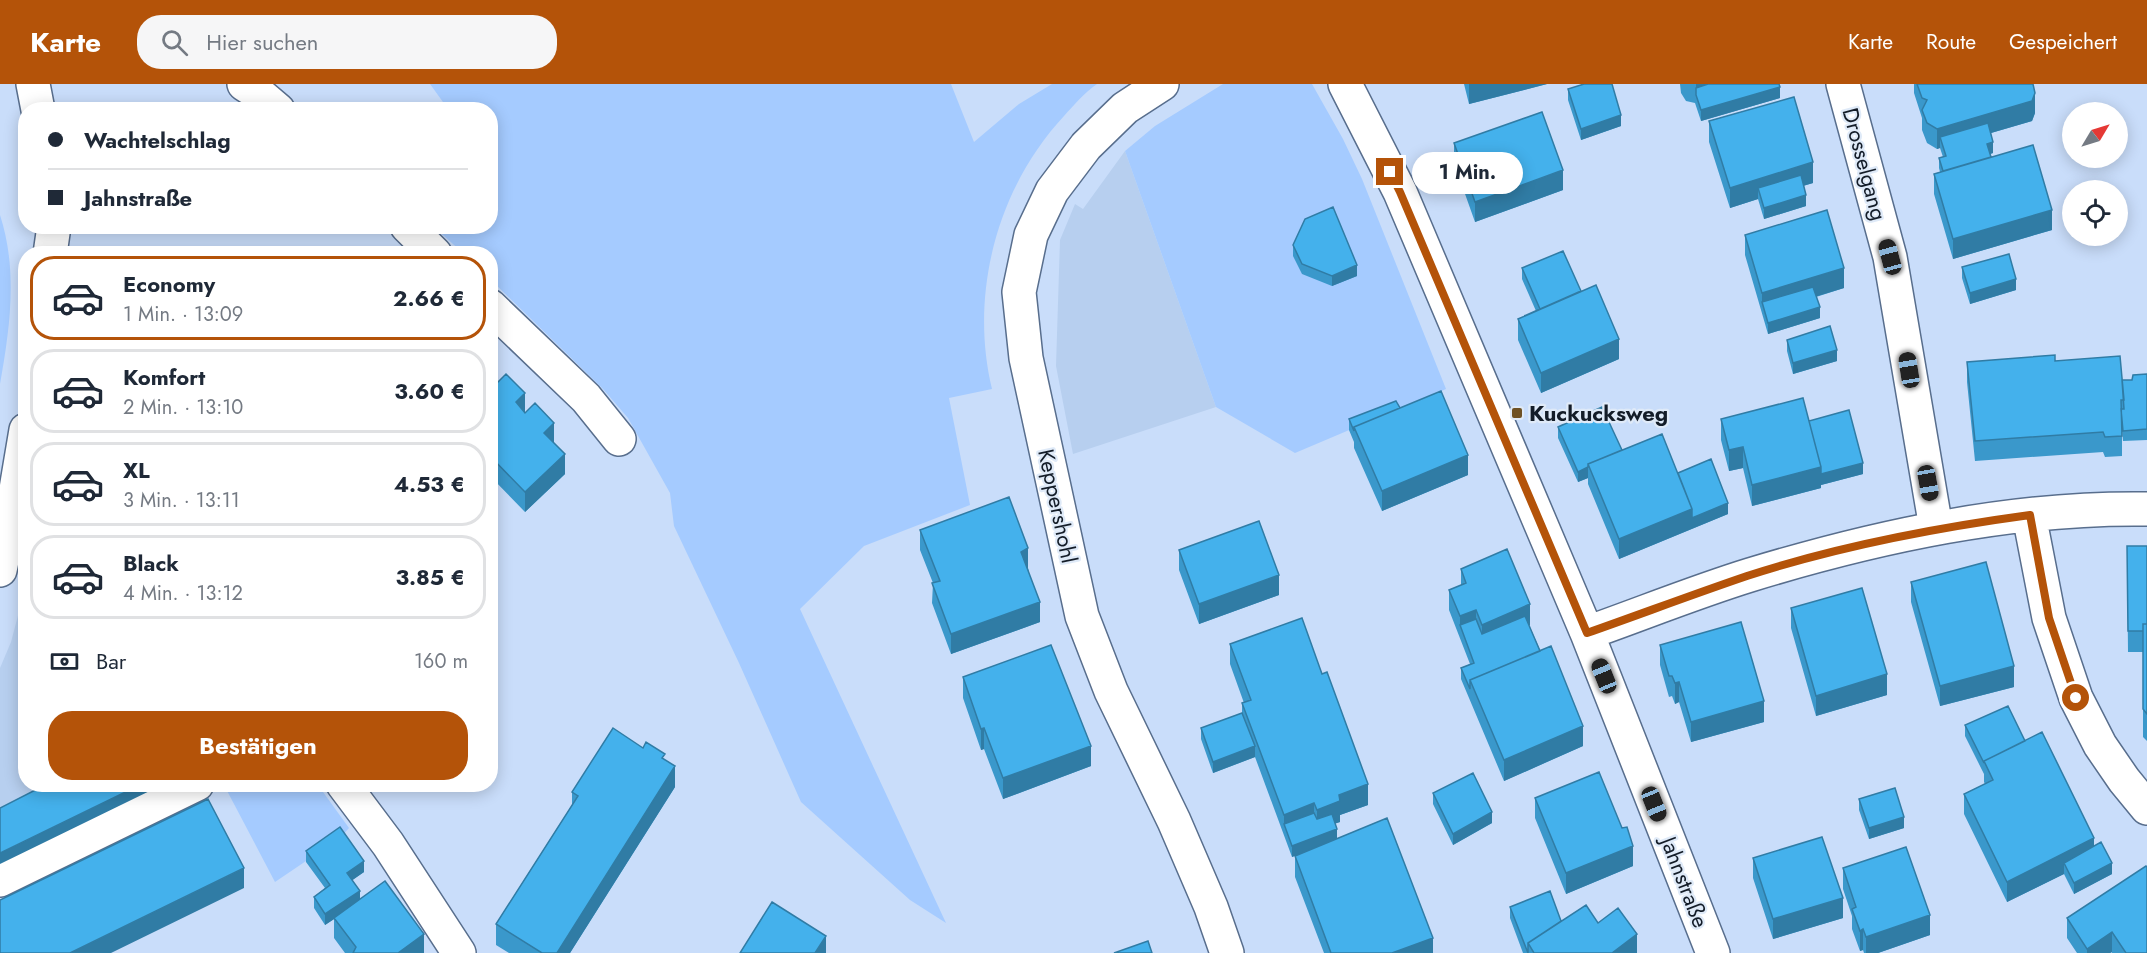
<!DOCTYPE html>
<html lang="de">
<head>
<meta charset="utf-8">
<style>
	:root { --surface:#fff; --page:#f6f6f7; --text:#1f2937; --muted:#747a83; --line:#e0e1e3; --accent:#b45309 }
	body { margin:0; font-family:Jost,sans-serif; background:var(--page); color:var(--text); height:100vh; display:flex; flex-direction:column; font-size:22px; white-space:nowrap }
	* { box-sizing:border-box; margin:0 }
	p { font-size:20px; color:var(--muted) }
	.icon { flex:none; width:33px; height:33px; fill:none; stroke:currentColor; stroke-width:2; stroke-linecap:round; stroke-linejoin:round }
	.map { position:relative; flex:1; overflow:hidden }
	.panel { position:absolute; left:18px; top:162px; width:480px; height:546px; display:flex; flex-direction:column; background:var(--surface); border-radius:24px; box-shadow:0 3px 15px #0003 }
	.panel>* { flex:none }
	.guide { position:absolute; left:18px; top:18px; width:480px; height:132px; border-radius:24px; box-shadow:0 3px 15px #0003; display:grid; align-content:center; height:132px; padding:0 30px; background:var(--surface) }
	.needle { width:39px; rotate:52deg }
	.controls { position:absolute; left:2062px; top:18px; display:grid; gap:12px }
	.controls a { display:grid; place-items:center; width:66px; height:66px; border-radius:50%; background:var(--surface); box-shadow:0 3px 15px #0003; font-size:30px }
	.end { position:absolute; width:27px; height:27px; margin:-14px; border:8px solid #b45309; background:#fff; box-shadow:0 0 0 3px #fff }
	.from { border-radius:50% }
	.bubble { position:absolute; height:42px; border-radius:21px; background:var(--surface); box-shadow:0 3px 15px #0003; font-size:20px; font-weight:700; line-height:42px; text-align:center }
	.car { position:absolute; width:18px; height:36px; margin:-18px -9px; border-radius:8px; box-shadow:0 0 4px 2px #0007; background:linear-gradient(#222 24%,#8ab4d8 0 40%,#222 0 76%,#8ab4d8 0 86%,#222 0) }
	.guide b { display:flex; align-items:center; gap:21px; height:57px; font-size:22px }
	.guide b+b { border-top:2px solid var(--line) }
	.guide i { width:15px; height:15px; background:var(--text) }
	ul { padding:10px 0 0; list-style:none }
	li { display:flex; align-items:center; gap:18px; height:84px; margin:0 12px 9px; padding:0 18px; border:3px solid var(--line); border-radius:24px }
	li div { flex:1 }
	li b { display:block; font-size:22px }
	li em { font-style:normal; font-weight:700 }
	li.selected { border-color:var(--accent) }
	li>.icon { width:54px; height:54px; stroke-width:1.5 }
	.pay { display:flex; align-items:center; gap:15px; height:66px; padding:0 30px; font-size:22px }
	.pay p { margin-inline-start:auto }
	.primary-button { display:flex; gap:12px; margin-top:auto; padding:12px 30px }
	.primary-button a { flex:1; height:69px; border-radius:24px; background:var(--accent); color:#fff; font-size:24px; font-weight:700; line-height:69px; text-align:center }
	header { display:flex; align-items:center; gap:36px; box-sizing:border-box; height:84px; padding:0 30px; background:var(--accent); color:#fff }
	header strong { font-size:28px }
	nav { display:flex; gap:33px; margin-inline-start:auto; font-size:21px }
	.search { width:420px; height:54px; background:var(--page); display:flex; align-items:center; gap:15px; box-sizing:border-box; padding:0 21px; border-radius:24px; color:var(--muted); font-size:22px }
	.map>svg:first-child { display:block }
</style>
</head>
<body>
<header>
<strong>Karte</strong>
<div class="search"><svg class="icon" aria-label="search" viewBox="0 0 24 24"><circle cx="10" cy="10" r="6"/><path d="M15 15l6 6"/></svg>Hier suchen</div>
<nav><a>Karte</a><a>Route</a><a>Gespeichert</a></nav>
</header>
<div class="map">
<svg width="2147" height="869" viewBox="0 0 2147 869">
	<rect width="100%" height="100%" fill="#c9ddfa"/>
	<path fill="#b7cfef" d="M1125,67L1216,323L1073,370L1056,282L1060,156L1075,120L1083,125Z
		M25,505L26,700L164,701L0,780V584L11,558Z"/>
	<path fill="#a5cbff" d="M430,0H951L974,58L1019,20L1052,0H1097C1084,9 1074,21 1064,32C997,104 969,210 992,305L949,314L970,421L864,462L800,525L946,839L910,816L801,718L739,579L674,442L670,409L628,334L603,305L491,196L490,170L463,169L434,143L490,142V26L448,25Z
		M1223,0H1312L1343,55L1362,95L1446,305L1295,369L1216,323L1125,67L1155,42Z
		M0,131C18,186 10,244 0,300Z
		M224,701H318L349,744L340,754L275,798Z"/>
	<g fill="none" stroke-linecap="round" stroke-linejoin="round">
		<g stroke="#586e8d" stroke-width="36">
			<path id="minor" d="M33,0L38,26
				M244,0L258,9L278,26
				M1162,0L1125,24L1086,62L1052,107L1031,151L1019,208L1026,274L1082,532L1111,607L1174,737L1211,823L1227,869
				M1345,0L1400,108L1587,549L1713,869
				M1843,0L1890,173L1936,444
				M407,142L435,170
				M50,170L54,142
				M490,222L586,314L619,355
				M2029,431L2049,534L2076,614L2100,661L2124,696L2147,724
				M0,486L12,429L26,346
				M1587,549C1641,530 1695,508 1750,491C1878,452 2013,423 2147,425
				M343,700L388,760L459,869
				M0,796L197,700"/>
		</g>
		<use href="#minor" stroke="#fff" stroke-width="33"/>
	</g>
	<path fill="#3a98cb" d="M1464,0H1547L1469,20Z
		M1680,0H1779L1780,14L1701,37L1695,19L1686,17L1681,9Z
		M1914,0H2033L2035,29L2032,37L1991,49L1993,69L1990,70L1991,73L2052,146L1953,175L1934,110V90L1940,88L1939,84V74L1943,73L1940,64L1937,65L1927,59L1922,46V34L1914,9Z
		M1568,5L1621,42L1581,56L1568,16Z
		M1709,37L1813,99L1803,102L1806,122L1764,135L1758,115L1730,124L1709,58Z
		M1454,59L1563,106L1475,138L1454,79Z
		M1745,151L1844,204L1816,213L1820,234L1768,250L1745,171Z
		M1293,161L1357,192L1332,202L1302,190L1293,172Z
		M1962,183L2016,206L1970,220L1962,194Z
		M1522,184L1581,208L1619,275L1541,309L1518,256V235L1536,227L1522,195Z
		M1787,256L1837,277L1793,290L1787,267Z
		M2055,277L2122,296H2132L2147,290V356L2123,357L2122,345V372L2105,373L2103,368L1975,377L1967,298V278Z
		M490,292L554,359L565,390L525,428L491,393L490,394Z
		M1400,324L1468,391L1382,427L1354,364V358L1349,346V335Z
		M1721,335L1809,337L1863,390L1821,401V404L1752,422L1743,384L1729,387L1721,356Z
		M1558,343L1622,366L1678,389L1728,430L1619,475L1588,400V394L1578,398L1558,354Z
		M920,446L1028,484L1040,538L951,570L932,519L933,499L920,466Z
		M2147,462V657L2143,653V568H2128L2127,463Z
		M1179,466L1279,511L1199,540L1179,486Z
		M1461,485L1530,541H1529L1583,662L1504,697L1461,595V584L1470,580L1449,526V506L1461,501Z
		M1911,498L2014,603L1940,622L1911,518Z
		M1791,524L1887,611L1816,632L1791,544Z
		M1230,560L1368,721L1340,731V738L1335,739L1337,755L1433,869H1324L1295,793V772L1319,762L1292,773L1255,673L1213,689L1201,655V644L1242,629V619H1244L1230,580Z
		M1660,561L1764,638L1691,658L1679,618L1675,620L1672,612L1669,613L1660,581Z
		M963,593L1091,682L1003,715L984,665L981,666L963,614Z
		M1965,641L2025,657L2094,762L2112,790L2074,810L2064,790L2007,818L1964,730V710L1985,700L1984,698V690L1965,652Z
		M643,664L665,676L675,703L570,869H509L496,861V840L572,721V708Z
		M1433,709L1492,739L1453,761L1433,720Z
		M1535,714L1633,782L1566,810L1535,734Z
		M1859,715L1904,744L1869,755L1859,726Z
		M306,767L364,788L352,796L360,816L424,869H345L334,854V835L325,841L314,824V813L325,804L306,778Z
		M1753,774L1843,834L1773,855L1753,794Z
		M2147,783V869H2112V868L2110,869H2077L2067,854V834Z
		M1843,784L1930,851L1878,869H1864L1863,866L1860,867L1852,845V832L1843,805Z
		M1510,823L1561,837L1598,839L1637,869H1523L1510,834Z"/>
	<path fill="#307ca5" d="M1469,0H1547L1469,20Z
		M1696,0H1745L1696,11Z
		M1780,3V14L1701,37V26Z
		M2035,9V29L2032,37L1943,63L1940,53V64L1937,65V45Z
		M1621,31V42L1581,56V45Z
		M1993,58V69L1987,71V60Z
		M1813,78V99L1761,114L1758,104V115L1730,124V104Z
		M1563,86V106L1475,138V118Z
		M1806,111V122L1764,135V124Z
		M2052,126V146L1953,175V155Z
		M1357,181V192L1332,202V192Z
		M1844,184V204L1765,228L1762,218V209Z
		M2016,195V206L1970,220V209Z
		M1820,223V234L1768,250V239Z
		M1619,255V275L1541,309V289Z
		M1837,266V277L1793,290V279Z
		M525,309V329L516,318Z
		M554,339V359L544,349Z
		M1743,363V384L1729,387V366Z
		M565,370V390L525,428V408Z
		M1468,371V391L1382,427V407Z
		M491,373V393L490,394V374Z
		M1863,379V390L1821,401V404L1752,422V401L1821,383Z
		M1588,383V394L1578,398V388Z
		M1728,419V430L1619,475V455L1692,425Z
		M1028,464V484L1021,488V468Z
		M1279,491V511L1199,540V520Z
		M1040,518V538L951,570V550Z
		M1530,520V541L1482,561V541Z
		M1476,526V546L1460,541V532Z
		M2014,582V603L1940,622V602Z
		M1887,590V611L1816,632V612Z
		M1679,598V618L1675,620V599Z
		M1764,617V638L1691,658V638Z
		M1583,642V662L1504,697V676Z
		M984,644V665L981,666V645Z
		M1091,662V682L1003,715V694Z
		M1255,662V673L1213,689V678Z
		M675,682V703L570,869H557Z
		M142,700H164L0,780V769Z
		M1368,700V721L1340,731V738L1317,746V726L1339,711Z
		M1314,719V740H1284V731Z
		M1492,728V739L1453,761V750Z
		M1904,733V744L1869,755V744Z
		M1337,745V755L1292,773V762Z
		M2094,754V774L2064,779V790L2007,818V798Z
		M1633,762V782L1566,810V789Z
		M364,777V788L347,800V789Z
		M2112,779V790L2074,810V799Z
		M244,784V804L111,869H70Z
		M360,807V818L325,841V830Z
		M1843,814V834L1773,855V835Z
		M1930,831V851L1878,869H1866V853Z
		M1863,845V866L1860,867V847Z
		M2112,848V868L2110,869H2087V865Z
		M424,850V869H398Z
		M1637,850V869H1612Z
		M826,852V869H815Z
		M1433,854V869H1392Z"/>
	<path fill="#44b1ec" stroke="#307ca5" stroke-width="1.5" d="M1584,0H1612L1621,31L1581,45L1568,5Z
		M1708,0H1779L1780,3L1701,26L1696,11V4Z
		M1917,0H2033L2035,9L2032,17L1937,45L1927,39L1922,26L1927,16L1922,14Z
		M1794,13L1813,78L1730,104L1709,37Z
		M443,22L446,26H437Z
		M1542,28L1563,86L1475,118L1454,59Z
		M1988,39L1993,58L1987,60L1991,73L1943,87L1939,74L1946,72L1940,53Z
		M2033,61L2052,126L1953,155L1934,90Z
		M1801,91L1806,111L1764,124L1758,104Z
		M1333,123L1357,181L1332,192L1302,180L1293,161L1305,135Z
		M1827,126L1844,184L1762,209L1745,151Z
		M1563,167L1581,207L1524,232L1540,225L1522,184Z
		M2009,170L2016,195L1970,209L1962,183Z
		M1596,201L1619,255L1541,289L1518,235Z
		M1813,203L1820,223L1768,239L1762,218Z
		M1830,242L1837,266L1793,279L1787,256Z
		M2055,271V277L2120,272L2124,316H2121L2122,352L2105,353L2103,348L1975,357L1967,278Z
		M506,290L525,309L516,318L525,329L535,319L554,339L544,349L565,370L525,408L491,373L490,374V292L497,299Z
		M2147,290V345L2123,347L2121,325H2124L2122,296H2132L2133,291Z
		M1441,307L1468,371L1382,407L1354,343Z
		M1803,314L1821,383L1752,401L1743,363L1729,366L1721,335Z
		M1396,317L1400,324L1354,343V347L1349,335Z
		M1602,323L1622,366L1588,380V383L1578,388L1558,343Z
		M1849,326L1863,379L1821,390V383L1809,337Z
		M1662,350L1692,425L1619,455L1588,380Z
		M1711,375L1728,419L1692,434V425L1678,389Z
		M1009,413L1028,464L1021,468L1040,518L951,550L932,499L940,497L920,446Z
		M1259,437L1279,491L1199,520L1179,466Z
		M2127,462H2147V540H2143V547H2128Z
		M1507,465L1530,520L1482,541L1476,526L1460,532L1449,506L1466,499L1461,485Z
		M1986,478L2014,582L1940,602L1911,498Z
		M1862,504L1887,590L1816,612L1791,524Z
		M1525,532L1540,567L1470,596V605L1461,584L1474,579L1460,541L1476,535L1482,550Z
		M1302,534L1322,590L1327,588L1368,700L1339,711L1340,717L1317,726L1314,719L1284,731L1242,619L1251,616L1230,560Z
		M1741,538L1764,617L1691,638L1679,598L1675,599L1672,592H1669L1660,561Z
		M2143,540H2147V630L2143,625Z
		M1051,561L1091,662L1003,694L984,644L981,645L963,593Z
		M1551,562L1583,642L1504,676L1470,596Z
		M2008,622L2025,657L1984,677V679L1965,641Z
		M1242,629L1255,662L1213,678L1201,644Z
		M613,644L643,664L646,658L665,670L662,674L675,682L557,869H542L496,840L578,712L572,708Z
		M2042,648L2094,754L2007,798L1964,710L1993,696L1984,677Z
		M1599,688L1622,744L1627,743L1633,762L1566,789L1535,714Z
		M1473,689L1492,728L1453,750L1433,709Z
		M47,700H142L0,769V724Z
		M1895,704L1904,733L1869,744L1859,715Z
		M208,715L244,784L70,869H0V816Z
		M1314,729L1317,735L1332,730L1337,745L1292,762L1284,740Z
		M1387,734L1433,854L1392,869H1331L1295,772Z
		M340,743L364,777L347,789L360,807L325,830L314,813L330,801L306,767Z
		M1822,753L1843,814L1773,835L1753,774Z
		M2101,758L2112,779L2074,799L2064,779Z
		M1906,763L1930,831L1866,853L1863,845L1860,847L1852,825L1856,823L1843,784Z
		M2146,782L2147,783V869H2126L2112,848L2087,865L2067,834Z
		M385,797L424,850L398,869H353L356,863L334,834Z
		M1550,807L1561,837L1528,859V869L1510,823Z
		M772,818L826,852L815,869H740Z
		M1586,821L1598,839L1618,824L1637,850L1612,869H1534L1528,859Z
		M1148,857L1152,869H1114Z"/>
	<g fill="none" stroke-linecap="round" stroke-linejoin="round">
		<path stroke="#b45309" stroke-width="8" d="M1390,88L1400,108L1587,549C1641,530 1694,510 1747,492C1839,462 1934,444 2030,431L2049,534L2076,614"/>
	</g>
	<rect fill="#6e5124" stroke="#dfeaf8" stroke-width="2" x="1511" y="323" width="12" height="12" rx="3"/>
	<g text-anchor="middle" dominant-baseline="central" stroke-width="4.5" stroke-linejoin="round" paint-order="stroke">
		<g font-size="22" fill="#131c28" stroke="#dfeaf8">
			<text transform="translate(1865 80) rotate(75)">Drosselgang</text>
			<text transform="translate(1058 422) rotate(78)">Keppershohl</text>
			<text transform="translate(1685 798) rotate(69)">Jahnstraße</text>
		</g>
		<g font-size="22" font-weight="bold" fill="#131c28" stroke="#dfeaf8" text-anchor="start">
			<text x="1529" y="329">Kuckucksweg</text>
		</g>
	</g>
</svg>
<div class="controls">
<a><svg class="needle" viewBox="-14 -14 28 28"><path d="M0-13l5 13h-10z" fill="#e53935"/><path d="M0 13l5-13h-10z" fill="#747a83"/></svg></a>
<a><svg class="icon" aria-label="locate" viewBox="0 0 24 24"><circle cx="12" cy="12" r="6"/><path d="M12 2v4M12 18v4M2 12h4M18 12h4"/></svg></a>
</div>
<i class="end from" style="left:2076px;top:614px"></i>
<i class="end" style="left:1390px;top:88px"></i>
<div class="bubble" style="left:1412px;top:68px;width:111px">1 Min.</div>
<i class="car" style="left:1890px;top:173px;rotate:345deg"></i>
<i class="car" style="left:1909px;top:286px;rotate:351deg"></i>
<i class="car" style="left:1928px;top:399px;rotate:170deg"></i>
<i class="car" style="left:1604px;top:592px;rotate:338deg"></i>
<i class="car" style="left:1654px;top:720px;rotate:158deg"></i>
<div class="guide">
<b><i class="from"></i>Wachtelschlag</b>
<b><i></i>Jahnstraße</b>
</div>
<section class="panel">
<ul>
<li class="selected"><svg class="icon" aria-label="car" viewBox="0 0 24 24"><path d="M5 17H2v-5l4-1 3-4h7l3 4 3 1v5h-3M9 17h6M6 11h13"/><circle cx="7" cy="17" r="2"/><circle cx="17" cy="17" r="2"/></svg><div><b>Economy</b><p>1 Min. · 13:09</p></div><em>2.66 €</em></li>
<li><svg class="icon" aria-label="car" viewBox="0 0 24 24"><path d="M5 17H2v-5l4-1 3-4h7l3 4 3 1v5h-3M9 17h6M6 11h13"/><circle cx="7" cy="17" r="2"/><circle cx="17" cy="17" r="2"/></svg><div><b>Komfort</b><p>2 Min. · 13:10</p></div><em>3.60 €</em></li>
<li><svg class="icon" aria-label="car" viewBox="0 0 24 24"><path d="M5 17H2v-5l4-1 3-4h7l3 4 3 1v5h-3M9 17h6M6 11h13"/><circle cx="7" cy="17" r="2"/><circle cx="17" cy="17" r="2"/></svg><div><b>XL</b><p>3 Min. · 13:11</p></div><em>4.53 €</em></li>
<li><svg class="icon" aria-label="car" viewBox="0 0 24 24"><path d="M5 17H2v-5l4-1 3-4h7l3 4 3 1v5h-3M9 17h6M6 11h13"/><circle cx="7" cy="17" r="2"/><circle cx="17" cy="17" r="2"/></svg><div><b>Black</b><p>4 Min. · 13:12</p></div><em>3.85 €</em></li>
</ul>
<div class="pay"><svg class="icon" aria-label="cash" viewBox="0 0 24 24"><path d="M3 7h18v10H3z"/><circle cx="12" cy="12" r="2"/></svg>Bar<p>160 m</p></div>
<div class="primary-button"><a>Bestätigen</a></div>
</section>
</div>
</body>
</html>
